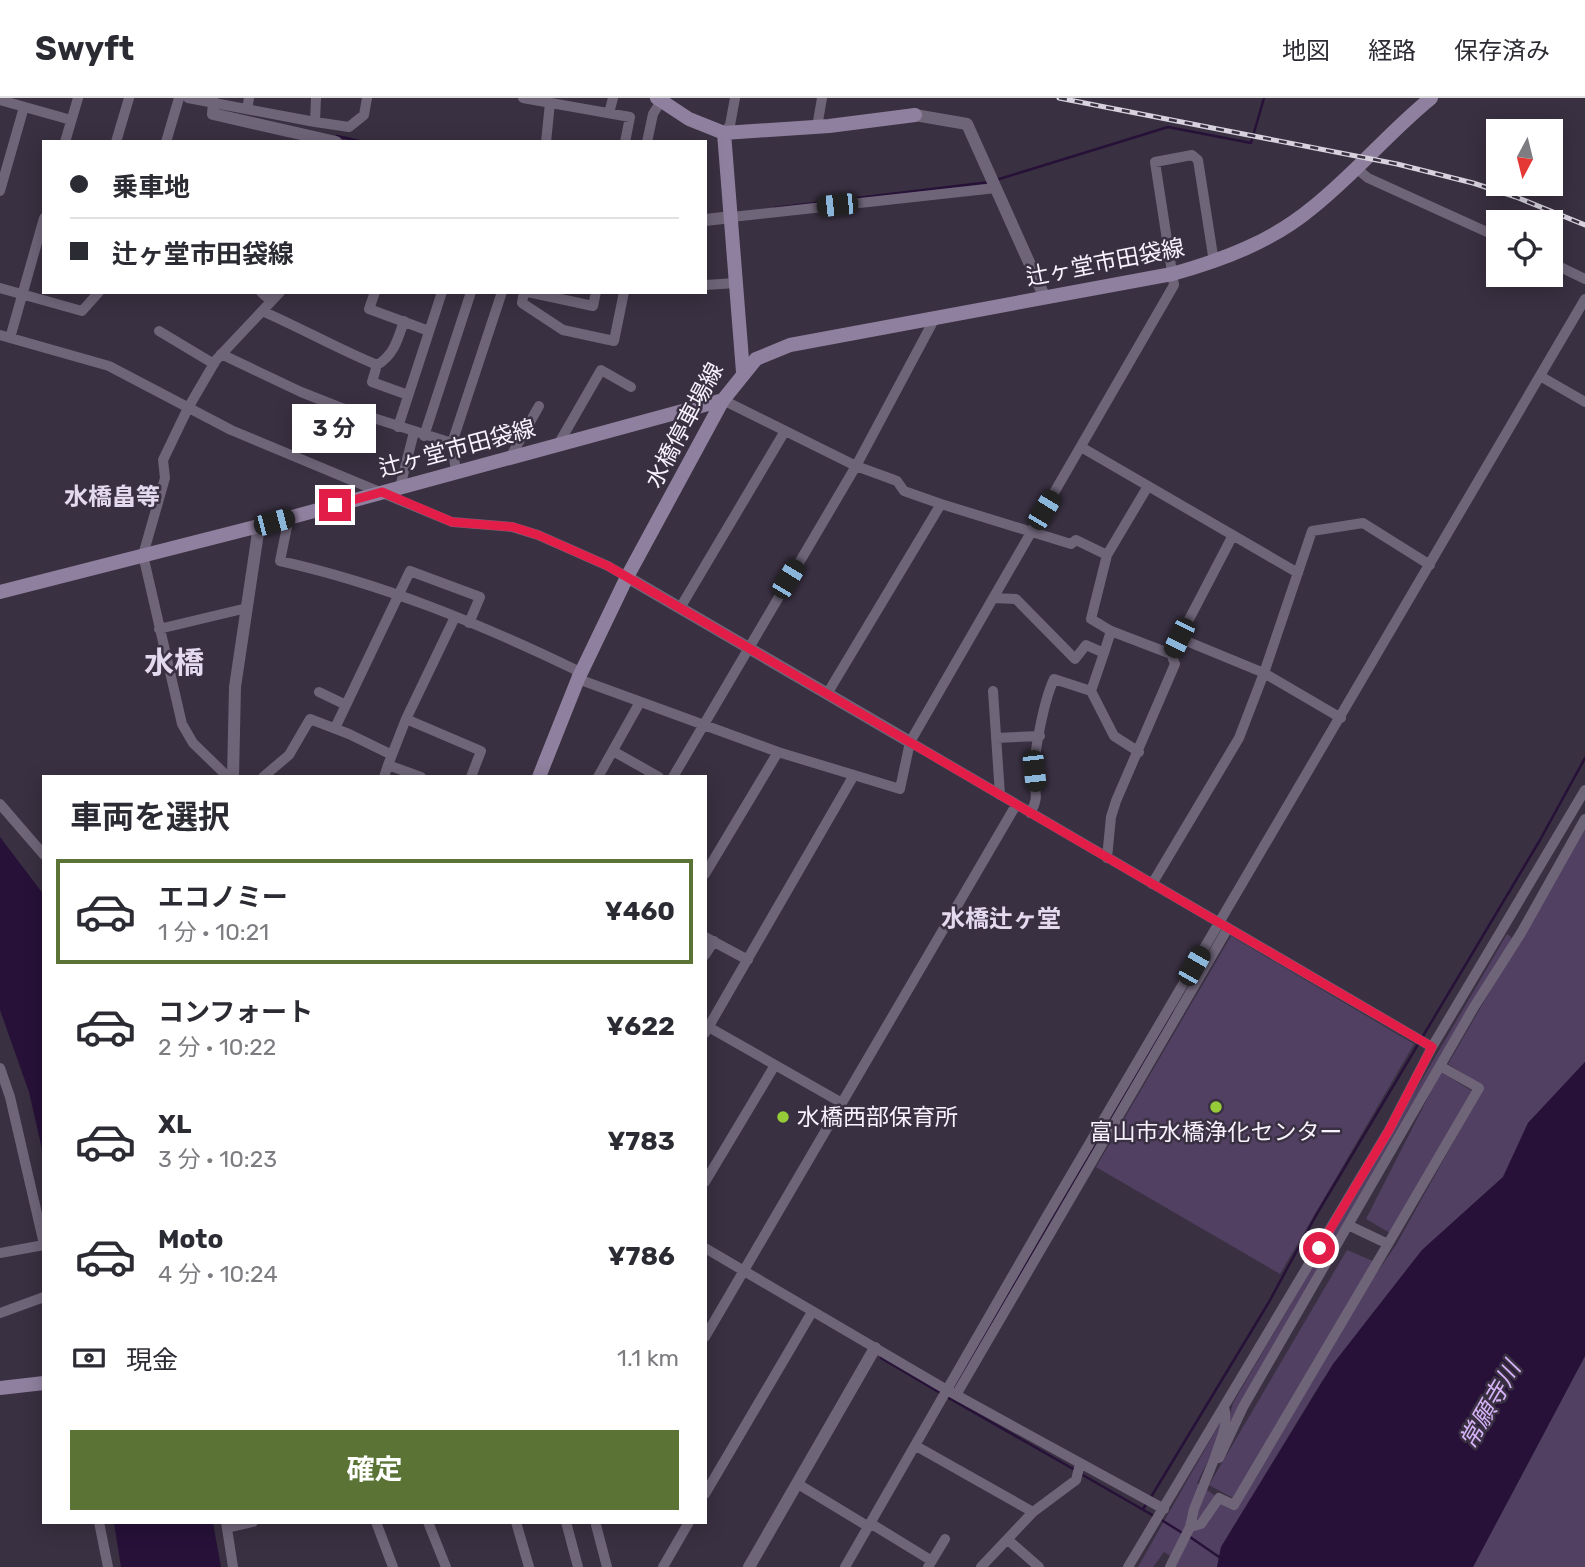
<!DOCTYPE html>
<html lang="ja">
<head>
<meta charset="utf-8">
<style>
	:root { --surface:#fff; --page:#f2f2f3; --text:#2b2b33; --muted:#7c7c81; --line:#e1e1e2; --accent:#5c7336 }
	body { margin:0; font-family:Rubik,"Noto Sans JP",sans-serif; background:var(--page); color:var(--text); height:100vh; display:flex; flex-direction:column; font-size:26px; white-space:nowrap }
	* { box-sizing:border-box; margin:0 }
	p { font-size:23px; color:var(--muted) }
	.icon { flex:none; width:38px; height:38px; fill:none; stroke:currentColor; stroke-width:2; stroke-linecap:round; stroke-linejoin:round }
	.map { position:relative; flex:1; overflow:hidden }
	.panel { position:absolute; left:42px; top:677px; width:665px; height:749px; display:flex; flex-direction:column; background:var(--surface); border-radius:0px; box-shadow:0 4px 18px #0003 }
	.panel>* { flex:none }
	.guide { position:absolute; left:42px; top:42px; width:665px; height:154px; border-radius:0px; box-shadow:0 4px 18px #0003; display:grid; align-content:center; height:154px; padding:0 28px; background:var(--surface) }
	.needle { width:46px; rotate:187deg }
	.controls { position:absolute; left:1486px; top:21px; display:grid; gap:14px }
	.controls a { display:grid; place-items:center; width:77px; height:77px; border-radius:0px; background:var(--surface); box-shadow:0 4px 18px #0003; font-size:35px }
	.end { position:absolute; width:32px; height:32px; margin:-16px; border:9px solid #e11d48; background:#fff; box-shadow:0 0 0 4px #fff }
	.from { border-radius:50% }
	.bubble { position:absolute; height:49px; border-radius:0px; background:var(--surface); box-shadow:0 4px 18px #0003; font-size:23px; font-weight:700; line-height:49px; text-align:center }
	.car { position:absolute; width:21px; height:42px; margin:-21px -10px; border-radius:9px; box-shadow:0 0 5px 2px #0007; background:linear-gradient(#222 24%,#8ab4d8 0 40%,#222 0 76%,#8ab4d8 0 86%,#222 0) }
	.guide b { display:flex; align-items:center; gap:24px; height:66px; font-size:26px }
	.guide b+b { border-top:2px solid var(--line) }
	.guide i { width:18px; height:18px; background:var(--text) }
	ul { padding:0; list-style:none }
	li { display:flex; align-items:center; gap:21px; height:105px; margin:0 14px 10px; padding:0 14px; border:4px solid transparent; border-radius:0px }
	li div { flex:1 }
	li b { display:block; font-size:26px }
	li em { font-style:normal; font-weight:700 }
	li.on { border-color:var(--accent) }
	li>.icon { width:63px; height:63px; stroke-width:1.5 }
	h2 { padding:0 28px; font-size:32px; line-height:84px }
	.pay { display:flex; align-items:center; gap:18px; height:77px; padding:0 28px; font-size:26px }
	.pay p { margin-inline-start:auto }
	.primary-button { display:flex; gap:14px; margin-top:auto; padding:14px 28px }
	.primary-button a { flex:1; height:80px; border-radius:0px; background:var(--accent); color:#fff; font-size:28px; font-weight:700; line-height:80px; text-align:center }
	header { display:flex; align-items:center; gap:42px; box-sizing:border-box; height:98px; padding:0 35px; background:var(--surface); border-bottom:2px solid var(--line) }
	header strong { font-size:33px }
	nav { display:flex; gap:38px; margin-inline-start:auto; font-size:24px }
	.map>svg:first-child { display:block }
</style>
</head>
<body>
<header>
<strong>Swyft</strong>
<nav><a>地図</a><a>経路</a><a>保存済み</a></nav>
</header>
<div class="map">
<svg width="1585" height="1469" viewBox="0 0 1585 1469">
	<rect width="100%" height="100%" fill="#393041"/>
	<path fill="#524063" d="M1585,729V964L1528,1025L1503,1079L1422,1152L1365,1225L1322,1283L1221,1449L1217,1469H1175L1178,1463L1164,1454L1153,1469H1138L1221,1323L1214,1350L1197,1385L1234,1411L1371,1183L1396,1147L1484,989L1448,966Z
		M1507,836L1512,840L1222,1345L1233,1305Z
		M1231,838L1414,946L1280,1176L1096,1069Z
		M1441,974L1472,993L1390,1135L1366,1121Z
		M1347,1152L1373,1163L1233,1400L1209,1387Z
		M1585,1258V1469H1473Z"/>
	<path fill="#271138" d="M0,739L44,797V1060L29,994L0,912Z
		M1585,964V1258L1473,1469H1217L1221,1449L1333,1266L1422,1152L1503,1079L1528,1025Z
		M114,1425H213L221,1469H121Z"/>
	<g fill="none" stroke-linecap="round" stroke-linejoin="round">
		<path stroke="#271138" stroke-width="2.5" d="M337,38L364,44
			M996,82L1168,29L1251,45L1264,0
			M774,110L990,84
			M881,1260L942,1296
			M953,1292L1174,914
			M947,1299L1075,1372
			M1081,1376L1154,1418
			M1151,1399L1269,1204L1315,1119L1540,742L1585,660
			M1143,1411L1147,1405
			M1160,1421L1184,1436
			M1190,1439L1222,1461"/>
		<path stroke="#6f6579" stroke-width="10" d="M188,0L315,24L316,0
			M523,0L630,19L625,44
			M0,2L71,22
			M247,11L249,0
			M609,15L613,0
			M315,24L349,29L364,17L367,0
			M817,29L822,0
			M724,35L730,27L735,0
			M65,44L78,0
			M116,44L129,0
			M166,44L179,0
			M546,44L550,5
			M647,44L653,16L661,3
			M1356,70L1368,80L1498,139
			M0,93L24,9
			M732,119L996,90
			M1550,164L1585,181
			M705,187L736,185
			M0,190L82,213L99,194
			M261,194L271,203
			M375,194L369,211L429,233
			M524,194L522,205L563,232L614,243L624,194
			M528,194L593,208L596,194
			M262,213C301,230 338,251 377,267L372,284L408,297
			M159,233L214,266
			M0,237L109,268L231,332L452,424L512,429L538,437L608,468L627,479
			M10,240L44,120
			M221,256L301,294L339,309L452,345
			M377,267C394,257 398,241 404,223
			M1540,278L1585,304
			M723,302L856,368L897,383L904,393L941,406L1071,446L1076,442L1107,457L1091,521L1111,533
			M398,329L442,194
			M424,338L471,194
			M559,345L601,272L631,289
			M1081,349L1298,475
			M511,358L539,308
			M456,374L452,345L502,194
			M400,389L414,334
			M289,419L280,463C383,486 481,526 576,572L578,581L778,654L900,691L910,644L1174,187L1155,64L1192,57L1198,62L1214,164
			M1107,457L1148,388
			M993,500L1016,501L1075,561L1086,547L1104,555L1091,593L1114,638L1139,654
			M680,510L785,333
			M159,531L247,510
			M1179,540L1264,575L1341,620
			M1104,555L1111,533L1171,556
			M993,593L1000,697
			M319,594L346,607
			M827,596L941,406
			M406,621L481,653L471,679
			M335,630L410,473L480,499L469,525
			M996,640L1040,638
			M910,644L1432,949
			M613,653L659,679
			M228,679L193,645L182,626L143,457L165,380L163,362L188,310L216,262L280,194
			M263,679L289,657L310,621L349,636L392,657
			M384,679L388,667
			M421,679L388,667L406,621L455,519
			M598,679L640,604
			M673,679L856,368L935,220
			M0,706L44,757
			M1030,715C1041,698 1033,691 1034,673C1035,650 1044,602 1054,581L1091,593
			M1107,760L1111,719L1116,703L1175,566L1171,556L1233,437
			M705,776L778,654
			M1152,786L1239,640L1264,575L1312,433L1363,425L1430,467
			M705,839L748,862
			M705,857L714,843
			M705,927L842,1005
			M705,935L854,677
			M0,970L10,999L44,1146
			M705,1084L775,967
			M1348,1127L1474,909L1521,835L1585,721
			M1388,1146L1479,990L1440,968
			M705,1150L947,1292L1164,1411
			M0,1155L44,1147
			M0,1215L44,1199
			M705,1239L1016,707
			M956,1297L1228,830
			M916,1348L1033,1414
			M798,1386L869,1429
			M705,1396L812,1214
			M99,1424L108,1469
			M226,1424L233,1469
			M376,1424L393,1469
			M428,1424L446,1469
			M516,1424L529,1469
			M566,1424L578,1469
			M870,1425L932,1463
			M596,1427L607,1469
			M1190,1429L1194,1411L1215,1359
			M227,1430L253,1424
			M1008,1442L1039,1469
			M663,1469L689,1424
			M845,1469L1044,1123L1585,201
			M928,1469L945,1441
			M981,1469L1033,1414L1076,1382L1080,1366
			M1128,1469L1389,1032L1432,949L1585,692
			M1170,1469L1190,1429L1201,1426L1219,1400L1234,1407L1388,1146L1348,1127L1243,1309L1219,1360L1215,1359C1220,1343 1229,1326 1224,1309"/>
		<path stroke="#6f6579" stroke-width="12" d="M214,5L213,16L336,44
			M915,17L967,26L1045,200
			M705,122L732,119
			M627,479L910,644
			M233,679L235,589L259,428
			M749,1469L875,1250"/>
		<path stroke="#90809f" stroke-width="14" d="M657,0L689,21L724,35L829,28L915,17
			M724,35L743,274
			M0,494L259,428L723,302
			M539,679L578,581L627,479L723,302L756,261L790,247L1172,176C1222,162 1271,144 1312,110C1355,76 1389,34 1431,0
			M0,1290L44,1285"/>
		<g stroke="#d7d2de" stroke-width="5">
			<path id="rail" d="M1059,0L1397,66L1473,85L1516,99L1585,127"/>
		</g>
		<use href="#rail" stroke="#393041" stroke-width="2.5" stroke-dasharray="8" stroke-linecap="butt"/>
	</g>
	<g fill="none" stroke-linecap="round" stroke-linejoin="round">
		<path stroke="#e11d48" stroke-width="9" d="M335,407L382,394L452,424L513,429L538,437L608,468L1432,949L1389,1032L1319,1150"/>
	</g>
	<g fill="#97cc39" stroke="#393041" stroke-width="2.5">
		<circle cx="1216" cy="1009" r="7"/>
		<circle cx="783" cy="1019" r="7"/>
	</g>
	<g text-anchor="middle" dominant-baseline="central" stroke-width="5" stroke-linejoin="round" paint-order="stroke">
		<g font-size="23" fill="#f7f2fd" stroke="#393041">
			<text transform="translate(1105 164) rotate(-11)">辻ヶ堂市田袋線</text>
			<text transform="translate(684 327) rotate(-62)">水橋停車場線</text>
			<text transform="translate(457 350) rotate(-15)">辻ヶ堂市田袋線</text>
		</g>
		<g font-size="23" fill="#f7f2fd" stroke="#393041" text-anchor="start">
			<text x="797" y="1019">水橋西部保育所</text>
			<text x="1216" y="1034" text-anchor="middle">富山市水橋浄化センター</text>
		</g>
		<g font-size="24" font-weight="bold" fill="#e4daef" stroke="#393041">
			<text x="112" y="399">水橋畠等</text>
			<text x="1001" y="821">水橋辻ヶ堂</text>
		</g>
		<g font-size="24" font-style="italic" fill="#d6b2f8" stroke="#393041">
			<text transform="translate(1490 1307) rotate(-60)">常願寺川</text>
		</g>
		<g font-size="30" font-weight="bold" fill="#e4daef" stroke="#393041">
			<text x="174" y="565">水橋</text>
		</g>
	</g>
</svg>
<div class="controls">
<a><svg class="needle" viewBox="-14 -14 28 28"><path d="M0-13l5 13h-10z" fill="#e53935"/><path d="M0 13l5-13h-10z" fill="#7c7c81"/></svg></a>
<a><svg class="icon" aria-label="locate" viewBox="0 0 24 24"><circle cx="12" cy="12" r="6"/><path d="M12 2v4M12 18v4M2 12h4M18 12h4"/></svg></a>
</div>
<i class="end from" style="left:1319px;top:1150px"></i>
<i class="end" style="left:335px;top:407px"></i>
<div class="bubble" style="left:292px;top:306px;width:84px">3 分</div>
<i class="car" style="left:837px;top:107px;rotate:264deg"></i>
<i class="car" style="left:1044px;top:412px;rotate:31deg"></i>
<i class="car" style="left:274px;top:424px;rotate:75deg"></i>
<i class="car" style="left:788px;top:481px;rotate:31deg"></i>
<i class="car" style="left:1179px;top:540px;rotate:206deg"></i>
<i class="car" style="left:1034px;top:673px;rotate:174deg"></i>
<i class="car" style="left:1194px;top:868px;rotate:30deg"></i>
<div class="guide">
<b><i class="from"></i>乗車地</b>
<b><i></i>辻ヶ堂市田袋線</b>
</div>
<section class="panel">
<h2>車両を選択</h2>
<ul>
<li class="on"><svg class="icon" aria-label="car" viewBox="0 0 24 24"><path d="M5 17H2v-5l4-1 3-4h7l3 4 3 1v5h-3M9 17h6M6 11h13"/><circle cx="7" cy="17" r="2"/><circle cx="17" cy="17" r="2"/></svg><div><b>エコノミー</b><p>1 分 · 10:21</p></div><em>¥460</em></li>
<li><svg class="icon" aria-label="car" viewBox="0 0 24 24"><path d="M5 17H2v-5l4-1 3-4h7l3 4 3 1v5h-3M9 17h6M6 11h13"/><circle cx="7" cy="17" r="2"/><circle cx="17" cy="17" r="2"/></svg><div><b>コンフォート</b><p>2 分 · 10:22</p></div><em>¥622</em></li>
<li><svg class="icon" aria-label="car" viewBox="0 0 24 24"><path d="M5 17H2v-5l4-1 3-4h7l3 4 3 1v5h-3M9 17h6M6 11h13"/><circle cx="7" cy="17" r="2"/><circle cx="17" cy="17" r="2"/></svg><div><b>XL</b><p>3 分 · 10:23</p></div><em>¥783</em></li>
<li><svg class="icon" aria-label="car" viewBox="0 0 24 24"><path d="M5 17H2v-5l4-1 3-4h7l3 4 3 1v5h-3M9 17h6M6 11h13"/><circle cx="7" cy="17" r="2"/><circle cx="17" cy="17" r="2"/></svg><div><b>Moto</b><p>4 分 · 10:24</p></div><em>¥786</em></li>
</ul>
<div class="pay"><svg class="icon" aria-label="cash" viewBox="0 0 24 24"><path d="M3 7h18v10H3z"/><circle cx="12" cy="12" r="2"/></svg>現金<p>1.1 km</p></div>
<div class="primary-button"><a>確定</a></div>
</section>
</div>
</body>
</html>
